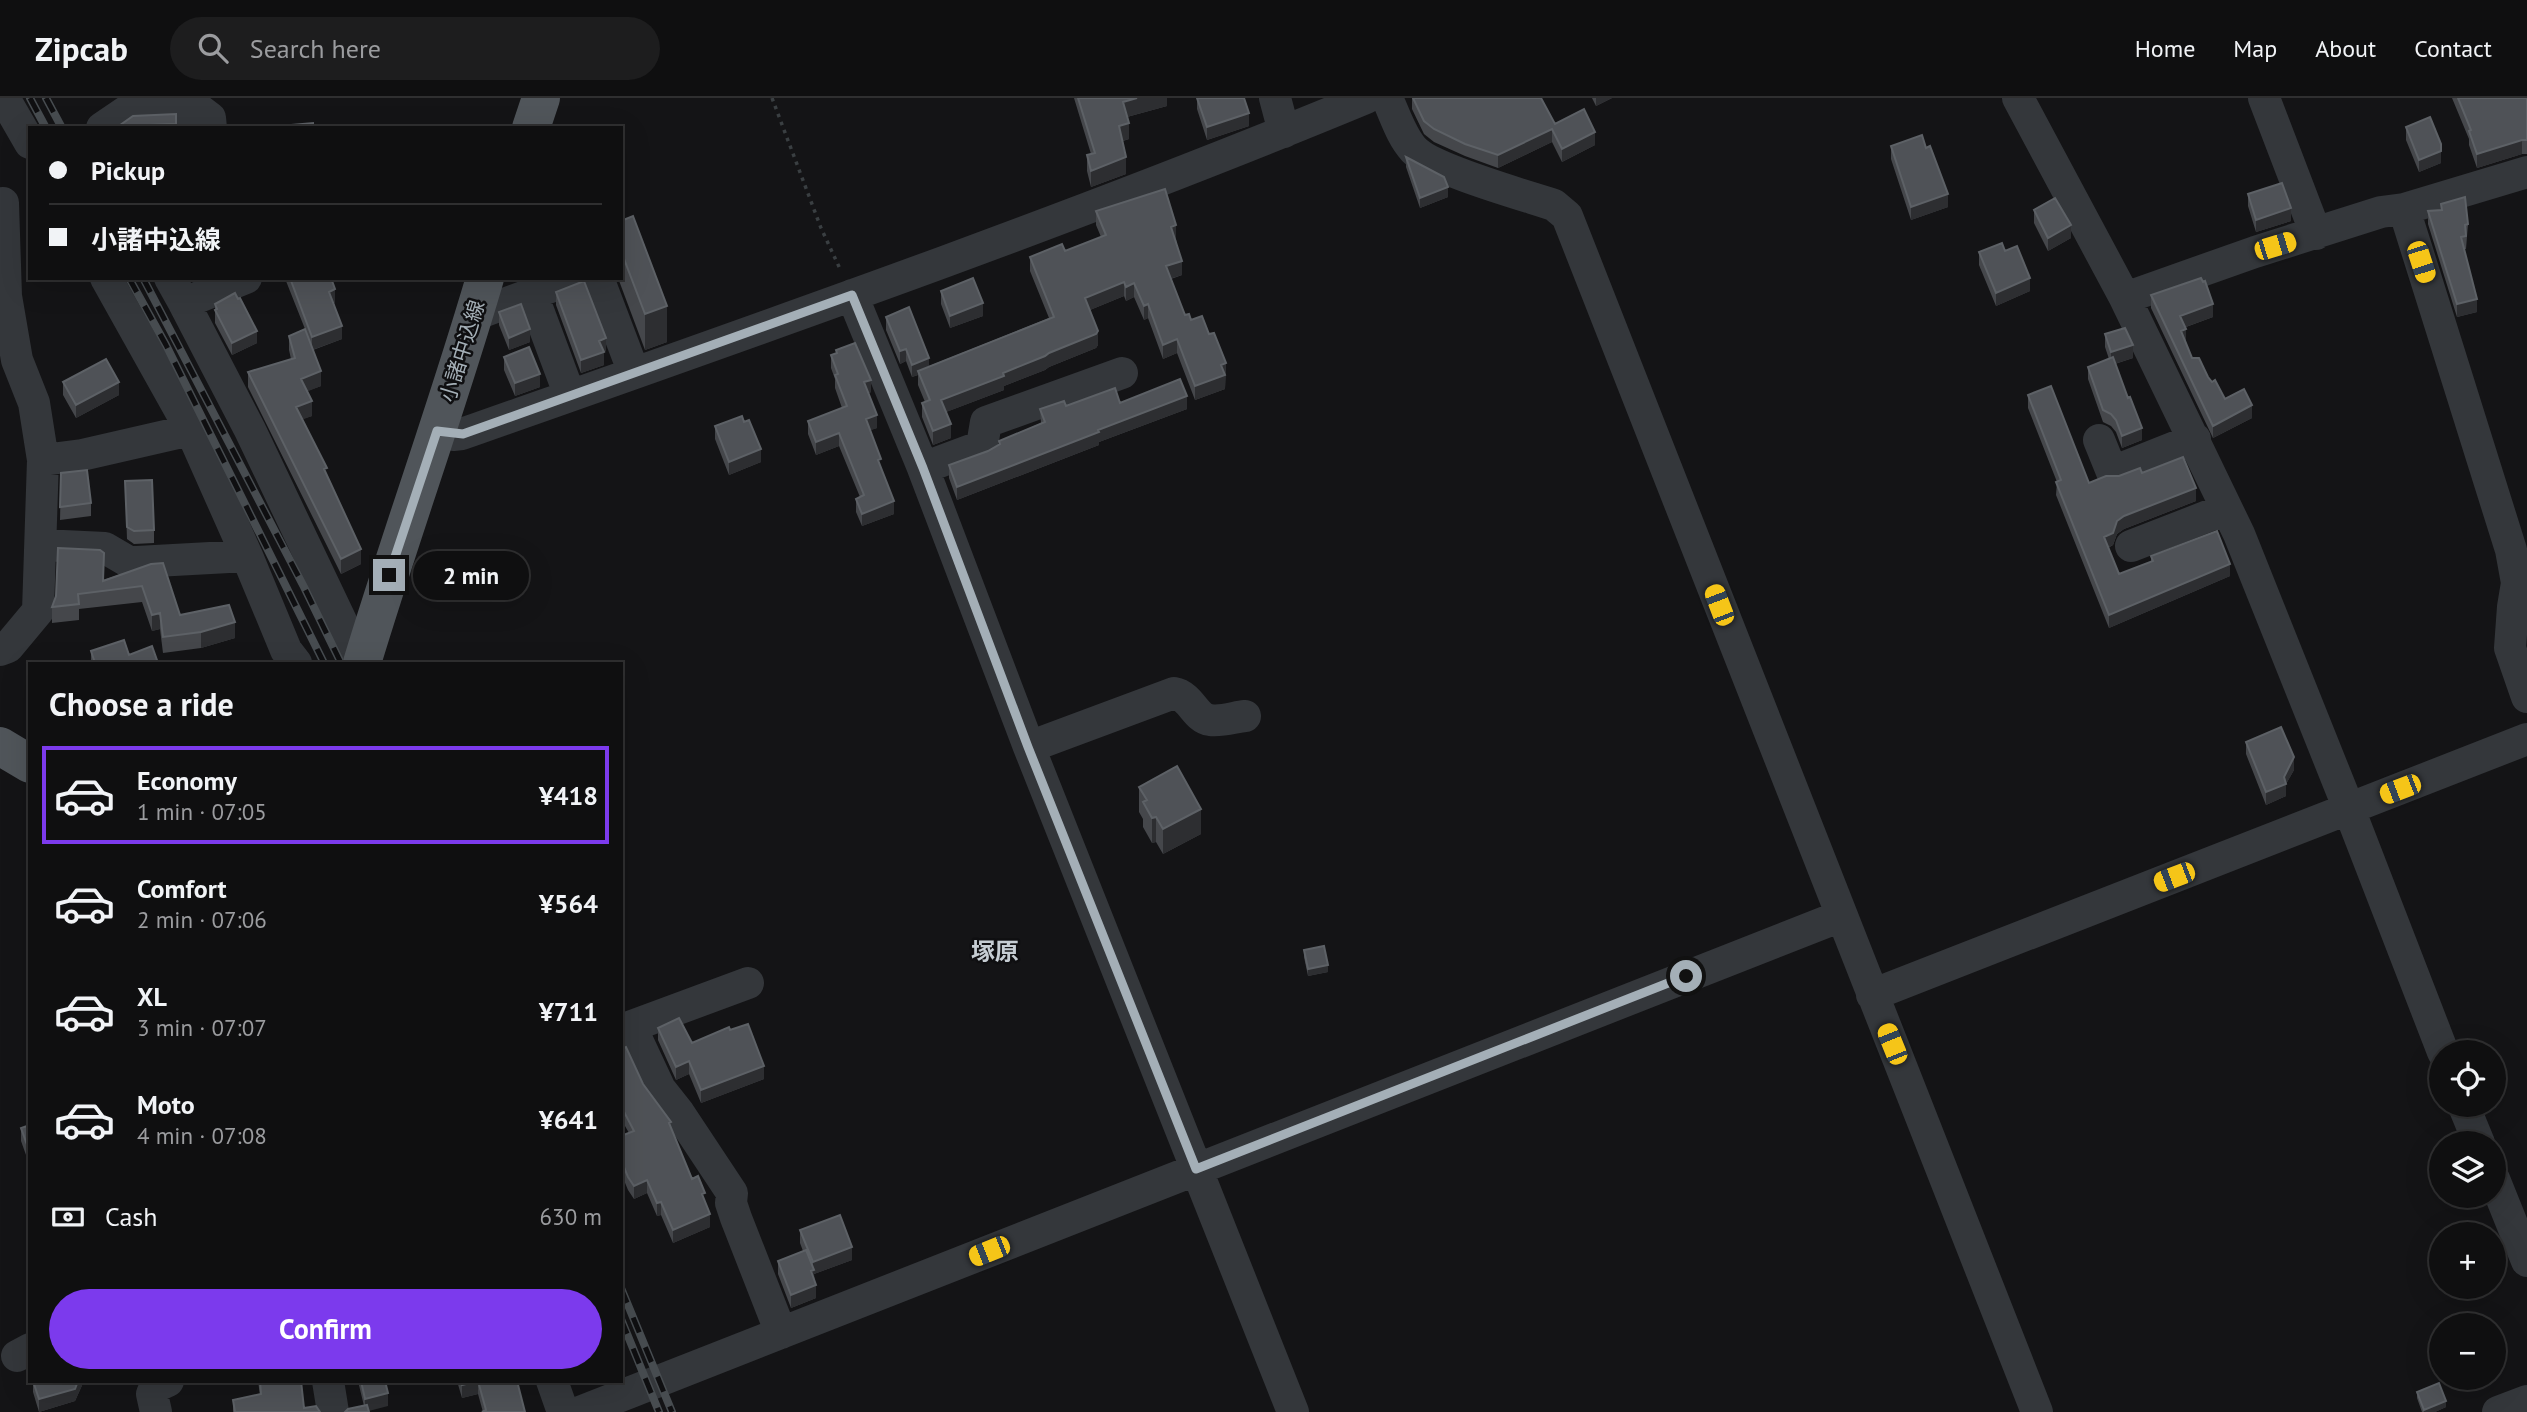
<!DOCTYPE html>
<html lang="en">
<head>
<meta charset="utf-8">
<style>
	:root { --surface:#0f0f10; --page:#1d1d1e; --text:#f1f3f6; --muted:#9b9c9f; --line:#2f2f30; --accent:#7c3aed }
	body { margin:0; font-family:"PT Sans","Noto Sans JP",sans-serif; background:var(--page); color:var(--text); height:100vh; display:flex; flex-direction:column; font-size:26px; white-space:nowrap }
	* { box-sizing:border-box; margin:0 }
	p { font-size:23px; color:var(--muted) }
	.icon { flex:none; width:38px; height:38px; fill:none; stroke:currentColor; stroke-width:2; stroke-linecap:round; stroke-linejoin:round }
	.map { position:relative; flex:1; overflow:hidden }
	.details { position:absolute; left:28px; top:564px; width:595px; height:721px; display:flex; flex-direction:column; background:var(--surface); border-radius:0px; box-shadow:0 7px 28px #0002,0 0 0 2px var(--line) }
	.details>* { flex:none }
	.top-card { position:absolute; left:28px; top:28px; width:595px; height:154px; border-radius:0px; box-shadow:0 7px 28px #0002,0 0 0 2px var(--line); display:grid; align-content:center; height:154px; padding:0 21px; background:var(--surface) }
	.controls { position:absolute; left:2429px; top:942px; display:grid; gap:14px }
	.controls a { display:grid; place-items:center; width:77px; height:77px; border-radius:50%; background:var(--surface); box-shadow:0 7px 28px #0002,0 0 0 2px var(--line); font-size:35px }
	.end { position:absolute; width:32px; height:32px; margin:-16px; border:9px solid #a4afb7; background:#111; box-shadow:0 0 0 4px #111 }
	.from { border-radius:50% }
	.bubble { position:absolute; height:49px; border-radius:24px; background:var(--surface); box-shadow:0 7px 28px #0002,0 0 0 2px var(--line); font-size:23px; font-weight:700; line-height:49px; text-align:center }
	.car { position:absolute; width:21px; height:42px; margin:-21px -10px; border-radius:9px; box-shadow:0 0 5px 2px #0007; background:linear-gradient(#f5c518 24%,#345 0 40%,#f5c518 0 76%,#345 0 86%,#f5c518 0) }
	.top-card b { display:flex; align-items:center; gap:24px; height:66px; font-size:26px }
	.top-card b+b { border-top:2px solid var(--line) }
	.top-card i { width:18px; height:18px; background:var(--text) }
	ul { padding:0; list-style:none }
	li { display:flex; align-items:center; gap:21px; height:98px; margin:0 14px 10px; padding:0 7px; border:4px solid transparent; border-radius:0px }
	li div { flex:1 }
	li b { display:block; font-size:26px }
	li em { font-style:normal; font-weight:700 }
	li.active { border-color:var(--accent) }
	li>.icon { width:63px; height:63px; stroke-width:1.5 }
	h2 { padding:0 21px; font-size:32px; line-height:84px }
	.pay { display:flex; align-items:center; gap:18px; height:77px; padding:0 21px; font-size:26px }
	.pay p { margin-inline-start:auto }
	.action { display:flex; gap:14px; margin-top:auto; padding:14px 21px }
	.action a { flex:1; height:80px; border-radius:42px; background:var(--accent); color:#fff; font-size:28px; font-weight:700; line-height:80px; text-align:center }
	header { display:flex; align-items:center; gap:42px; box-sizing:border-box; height:98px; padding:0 35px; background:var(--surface); border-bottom:2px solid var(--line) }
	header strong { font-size:33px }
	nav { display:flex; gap:38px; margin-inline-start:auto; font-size:24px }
	.search { width:490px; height:63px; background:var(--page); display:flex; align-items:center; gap:18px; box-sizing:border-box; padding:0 24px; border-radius:38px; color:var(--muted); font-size:26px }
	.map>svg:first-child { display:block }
</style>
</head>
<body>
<header>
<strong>Zipcab</strong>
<div class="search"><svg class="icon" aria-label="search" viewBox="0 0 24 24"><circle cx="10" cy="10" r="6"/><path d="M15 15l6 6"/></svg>Search here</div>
<nav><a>Home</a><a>Map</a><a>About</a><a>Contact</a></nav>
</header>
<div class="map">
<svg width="2527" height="1314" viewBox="0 0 2527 1314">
	<rect width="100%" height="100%" fill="#141416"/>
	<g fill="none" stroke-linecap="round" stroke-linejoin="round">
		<path stroke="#3a3f42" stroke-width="3.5" stroke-dasharray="3.5 5" stroke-linecap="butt" d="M772,0L821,130L841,173"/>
		<path stroke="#34373b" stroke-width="32" d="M4,0L30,45
			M1275,0L1284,34
			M1387,0C1395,17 1401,38 1414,52C1433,72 1524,97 1554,107L1567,118L2037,1314
			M2018,0L2125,200L2239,436L2349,711L2443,954
			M2264,0L2316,136
			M102,30L127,13L197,10L210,20L211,30
			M3,105L6,198L17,262L34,305L43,362
			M2404,111L2511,452L2517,485L2513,509L2510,550L2527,599
			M106,180L191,332L247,458L286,552L296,565
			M170,180L184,205L246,180
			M598,180L634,275
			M532,196L570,298
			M852,197L923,370L1029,649L1293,1314
			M2125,200L2255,154L2381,114L2404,111L2527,74
			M184,205L250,332L361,565
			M474,217L575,180
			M437,333L453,337L462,336C765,229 1069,123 1366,0
			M2099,342L2112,374L2195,341
			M923,370L982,348L986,324L1122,275
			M42,447L105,450L129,464H137L247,458
			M2131,448L2226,411
			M0,552L8,549L38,513L43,362L82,357L191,332
			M1029,649L1174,595C1191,598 1195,620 1210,622C1221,624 1235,619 1245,618
			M1872,897L2527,641
			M631,929L660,991L679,1015L732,1095L731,1105L736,1120L781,1235
			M621,932L748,885
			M2463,1006L2479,1045
			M2494,1081L2527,1163
			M17,1258L30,1251
			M328,1283L333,1314
			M552,1283L563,1314
			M156,1314L152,1296L155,1289L168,1283
			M580,1314L1841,818
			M2498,1314L2527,1303"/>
		<path stroke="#50555a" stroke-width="38" d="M531,30L541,0
			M362,565C401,436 447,310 485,180
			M0,648L30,666"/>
		<g stroke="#474c50" stroke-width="8">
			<path id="rail" d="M30,0L46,30
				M46,0L62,30
				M129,180L166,247L324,565
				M143,180L304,489L341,565
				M621,1190L672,1314
				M621,1221L659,1314"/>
		</g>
		<use href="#rail" stroke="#0f0f11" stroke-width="5" stroke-dasharray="16" stroke-linecap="butt"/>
	</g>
	<path fill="#45474b" d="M1074,0H1167V8L1127,19L1129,41L1123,43L1126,76L1091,89L1087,73V57L1091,56Z
		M1197,0H1244L1249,28L1207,42L1197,11Z
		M1412,0H1541L1555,26L1595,47L1562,64L1552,44L1498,70L1465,58L1434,44L1424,36L1412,11Z
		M1592,0H1612L1596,8Z
		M2452,0H2527V56H2522L2477,70L2469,47V41Z
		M176,16V30H116Z
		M2406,29L2441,65L2419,74L2406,42Z
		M1891,48L1948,109L1911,122L1891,61Z
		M1406,59L1448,99L1420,110L1406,69Z
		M2248,96L2291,123L2256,134L2248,108Z
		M2034,112L2071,140L2048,153L2034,125Z
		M1096,113L1176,141L1182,177L1171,181L1185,217L1209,236L1226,265L1225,291L1195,302L1177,255L1163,261L1148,220L1144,222L1134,199L1126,203L1124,198L1090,212L1098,247L1096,250L1049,269L1045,272L1004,288V292L946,314L951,340L933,347L922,319V305L925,304L918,287V277L912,279L906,263L900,266L886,232V219L929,268L1049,220L1030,173V159L1065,153L1101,139L1096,127Z
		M2428,113L2468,126L2466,151H2464L2477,214L2457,219L2428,126Z
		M621,123L667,244L645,252L618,180H621Z
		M2005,153L2030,193L1996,208L1979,167V154Z
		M286,180H331L335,204L334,205L342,241L313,252L321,288L307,293L312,318L302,321L327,378L361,466L341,476L248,289V274L291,261L289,252V238L305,231L286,183Z
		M941,193L983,218L950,230L941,206Z
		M556,194L606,253L604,254V267L581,275L556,207Z
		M2151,197L2213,219L2186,229L2185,244L2192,260L2208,279L2225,301L2252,320L2213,340L2151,210Z
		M215,206L257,245L232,257L215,225Z
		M499,214L530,244L509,252L499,227Z
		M2105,236L2133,260L2115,266L2142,342L2122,350L2116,334L2111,328L2103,324L2088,281V269L2109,261L2105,249Z
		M836,252L871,294L869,295L877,330L870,332L894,416L862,428L856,414V401L860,399L839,348L816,357L808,336V323L842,310L835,290V281L831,270V257L836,255Z
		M504,259L540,289L515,298L504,272Z
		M63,284L119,297L76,320L63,297Z
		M2028,297L2089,385L2119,378L2142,375L2196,403L2124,431L2117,436L2113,447L2108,450L2119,476L2151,464V458L2230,478L2109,530L2056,397L2057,384L2028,310Z
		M1120,305L1187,311L1099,344V347L957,402L949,380V367L988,353L999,347V343L1041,325L1040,311Z
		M715,328L761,364L729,377L715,341Z
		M61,375L91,405V418L60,422Z
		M125,383L154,432V445L134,446L127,441Z
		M151,466L180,517L235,540L201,550L163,555L160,531L152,533L142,504L79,511V522L52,525V509L103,482Z
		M91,553L129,557L158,565H91Z
		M2246,644L2294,672L2286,686V698L2266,707L2246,656Z
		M1139,689L1201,736L1163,756L1156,744L1152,745L1143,729V721L1139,714Z
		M1304,852L1328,874L1308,878L1304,859Z
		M658,930L692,945L730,932L764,981L701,1005L689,976L676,982L658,942Z
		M621,949L671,1032L692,1081L705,1103L710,1129L673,1145L661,1117L657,1118L647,1095L634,1101L628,1092L621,1075V1038L629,1035L621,1021Z
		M30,1027V1068L21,1043V1030Z
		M800,1132L852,1162L814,1176L816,1200L791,1210L778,1176V1163L803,1153L800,1145Z
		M33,1283H84L75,1303L39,1314L33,1294Z
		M258,1283H301L304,1310L320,1314H233V1302L260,1297Z
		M358,1283H385L388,1308H364Z
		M457,1283H517L525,1314H483L478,1296L462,1300Z
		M2417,1294L2446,1309L2435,1314H2422L2417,1300Z"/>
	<path fill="#2d2e31" d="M1137,0H1167V8L1123,20V4Z
		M1596,0H1612L1596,8Z
		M1249,15V28L1207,42V29Z
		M1129,25V41L1119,44V28Z
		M1552,31V44L1498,70V57Z
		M1595,34V47L1562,64V51Z
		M2522,42V56L2477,70V56Z
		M2441,53V65L2419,74V62Z
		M1126,59V76L1091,89V73Z
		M1448,89V99L1420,110V100Z
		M1948,96V109L1911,122V109Z
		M2291,110V123L2256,134V122Z
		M1176,127V141L1171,143V129Z
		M2071,127V140L2048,153V140Z
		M1182,163V177L1166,182V168Z
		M2030,180V193L1996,208V195Z
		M1124,184V198L1085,214V200Z
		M1134,185V199L1126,203V189Z
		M335,191V204L329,206V194Z
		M2477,201V214L2457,219V206Z
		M983,205V218L950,230V218Z
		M1148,206V220L1144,222V208Z
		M2213,206V219L2180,231V218Z
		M667,208V244L645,252V216Z
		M342,228V241L312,252V239Z
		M530,231V244L509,252V240Z
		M2186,231V243L2181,246V233Z
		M257,233V245L232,257V245Z
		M1098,233V247L1096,250L1049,269L1045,272L1004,288V292L941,316V302Z
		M606,240V253L604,254V267L581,275V262L599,243Z
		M1177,241V255L1163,261V247Z
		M2133,247V260L2111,267V254Z
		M906,251V263L900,266V253Z
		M929,260V273H918V277L912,279V267Z
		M1226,265L1225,291L1195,302V288L1221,267Z
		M321,273V288L301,296V281Z
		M540,276V289L515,298V285Z
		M871,282V294L864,297V284Z
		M119,284V297L76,320V307Z
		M1187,298V311L1099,344V347L957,402V389L1098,332Z
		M312,303V318L296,324V309Z
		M2252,307V320L2213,340V328Z
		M877,317V330L866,334V321Z
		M951,326V340L933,347V333Z
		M2142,330V342L2122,350V338Z
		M839,335V348L816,357V344Z
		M761,351V364L729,377V364Z
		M2196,390V403L2124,431L2117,436L2113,447L2104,451V439L2117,423L2124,418Z
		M894,403V416L862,428V416Z
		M361,451V466L341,476V461Z
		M2230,466V478L2109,530V517Z
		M160,515V531L152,533V517Z
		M235,524V540L201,550V534Z
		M2294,659V672L2286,686V698L2266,707V694L2284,679Z
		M1201,711V736L1163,756V731Z
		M1156,719V744L1152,745V720Z
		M1328,867V874L1308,878V871Z
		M689,963V976L676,982V969Z
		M764,968V981L701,1005V992Z
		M647,1082V1095L634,1101V1088Z
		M661,1104V1117L657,1118V1105Z
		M710,1116V1129L673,1145V1132Z
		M852,1149V1162L814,1176V1185L811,1173H813V1164Z
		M816,1187V1200L791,1210V1197Z
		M78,1283H84L75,1303L39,1314V1301Z
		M478,1283V1296L462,1300V1287Z
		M597,1283H609L597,1287Z
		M388,1295V1308L365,1314V1301Z
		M2446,1303V1309L2435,1314H2424V1312Z"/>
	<path fill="#4f5257" stroke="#5d6166" stroke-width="2" d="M1078,0H1137L1123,4L1129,25L1119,28L1126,59L1091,73L1087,57L1095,55Z
		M1197,0H1244L1249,15L1207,29Z
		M1413,0H1541L1555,26L1584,11L1595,34L1562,51L1552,31L1498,57L1465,46L1434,31L1424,23Z
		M2458,0H2527V42H2522L2477,56L2469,33L2471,32Z
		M176,16V26L150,27L151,30H116L133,18Z
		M2430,19L2441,46V53L2419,62L2406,29Z
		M313,25V30H292V27Z
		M1922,37L1926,50L1930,48L1948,96L1911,109L1891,48Z
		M1406,59L1444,79L1448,89L1420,100Z
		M2282,85L2291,110L2256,122L2248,96Z
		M1165,91L1176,127L1171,129L1182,163L1166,168L1185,217L1189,216L1191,222L1202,218L1209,236L1214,235L1226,265L1221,267L1225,277L1195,288L1177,241L1163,247L1148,206L1144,208L1134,185L1126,189L1124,184L1085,200L1098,233L1096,236L1049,255L1045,258L1003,275L1004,278L941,302L951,326L933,333L922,305L930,302L918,273L1054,219L1030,159L1062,146L1065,153L1106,137L1096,113Z
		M2465,99L2468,126L2465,127L2466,138L2461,139L2477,201L2457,206L2428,113L2442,112L2441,106Z
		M2055,100L2071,127L2048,140L2034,112Z
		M633,118L667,208L645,216L621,153V123Z
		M2002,145L2005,153L2017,148L2030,180L1996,195L1979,154Z
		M290,180H331L335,191L329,194L342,228L312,239Z
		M973,180L983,205L950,218L941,193Z
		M2201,180L2203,184L2205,183L2213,206L2180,218L2186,231L2181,233L2192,260H2199L2208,279L2212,284L2215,282L2225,301L2244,291L2252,307L2213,328L2151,197Z
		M584,183L606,240L599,243L604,254L581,262L556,194Z
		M235,195L238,201L240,200L257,233L232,245L215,212L217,211L215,206Z
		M521,206L530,231L509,240L499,214Z
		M909,209L929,260L912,267L906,251L900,253L886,219Z
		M2125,230L2133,247L2111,254L2105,236Z
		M305,231L321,273L301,281L312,303L296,309L327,370L324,371L361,451L341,461L248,274L295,260L289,238Z
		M855,245L871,282L864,284L877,317L866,321L881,361L878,362L894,403L862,416L856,401L864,397L839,335L816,344L808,323L847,308L835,277L838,276L831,257L837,255L836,252Z
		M529,249L540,276L515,285L504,259Z
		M2113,259L2128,300L2130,299L2142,330L2122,338L2116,322L2111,316L2103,312L2088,269Z
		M106,261L119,284L76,307L63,284Z
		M1180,281L1187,298L1098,332L1099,334L957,389L949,367L988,353L1000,346L999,343L1045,324L1040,311L1064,303L1066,308L1115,290L1120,305Z
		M2051,288L2089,385L2106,378H2119L2140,370L2142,375L2183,359L2196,390L2124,418L2117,423L2113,435L2104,439L2119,476L2153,463L2151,458L2217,433L2230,466L2109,517L2056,384L2061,382L2028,297Z
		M742,318L744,324L749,322L761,351L729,364L715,328Z
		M87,372L91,405L60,409L61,375Z
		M152,382L154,432L134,433L127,429L125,383Z
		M58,450L100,452L104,455L103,483L151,466L163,465L180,517L229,507L235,524L201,534L163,539L160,515L152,517L142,488L78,496L79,506L52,509L56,498Z
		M124,542L129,557L152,548L158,565H95L91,553Z
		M2281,629L2294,659L2284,679L2286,686L2266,694L2246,644Z
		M1177,668L1201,711L1163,731L1156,719L1152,720L1143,704L1147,702L1139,689Z
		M1324,848L1328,867L1308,871L1304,852Z
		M679,920L692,945L729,929L730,932L748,926L764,968L701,992L689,963L676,969L658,930Z
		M621,949L622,951L626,949L643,986L671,1024L669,1025L692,1081L698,1078L705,1095L702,1096L710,1116L673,1132L661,1104L657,1105L647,1082L634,1088L628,1079L621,1062V1038L634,1033L621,1008Z
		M30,1027V1055L21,1030Z
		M840,1117L852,1149L813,1164L800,1132Z
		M806,1152L814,1172L811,1173L816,1187L791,1197L778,1163Z
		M33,1283H78L75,1291L39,1301Z
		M260,1283H301L304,1310L316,1308L320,1314H235L233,1302L261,1296Z
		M361,1283H385L388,1295L365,1301Z
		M461,1283H517L525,1314H482L486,1312L478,1283L462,1287Z
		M2439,1285L2446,1303L2424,1312L2417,1294Z
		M367,1307L369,1314H345L348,1311Z"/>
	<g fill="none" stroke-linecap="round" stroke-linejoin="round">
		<path stroke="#a4afb7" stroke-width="9" d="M389,477L437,333L463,336L852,197L923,370L1028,649L1196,1071L1686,878"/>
	</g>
	<g text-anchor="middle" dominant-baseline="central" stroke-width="5" stroke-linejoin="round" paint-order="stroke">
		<g font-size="21" fill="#a4afb7" stroke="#0f0f11">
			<text transform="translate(462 253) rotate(-73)">小諸中込線</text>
		</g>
		<g font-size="24" font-weight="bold" fill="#c6cdd3" stroke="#0f0f11">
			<text x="995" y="853">塚原</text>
		</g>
	</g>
</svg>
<div class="controls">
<a><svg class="icon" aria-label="locate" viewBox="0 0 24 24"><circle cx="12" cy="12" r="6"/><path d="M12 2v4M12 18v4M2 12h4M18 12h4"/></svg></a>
<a><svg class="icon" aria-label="layers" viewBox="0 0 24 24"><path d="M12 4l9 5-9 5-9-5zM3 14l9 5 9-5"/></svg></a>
<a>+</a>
<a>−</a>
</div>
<i class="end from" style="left:1686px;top:878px"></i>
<i class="end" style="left:389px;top:477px"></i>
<div class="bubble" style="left:413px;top:453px;width:116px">2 min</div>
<i class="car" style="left:2275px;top:148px;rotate:73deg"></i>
<i class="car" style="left:2421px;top:164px;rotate:162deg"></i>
<i class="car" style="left:1719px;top:507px;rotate:339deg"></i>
<i class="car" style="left:2400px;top:691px;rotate:249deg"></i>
<i class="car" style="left:2174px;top:779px;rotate:249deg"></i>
<i class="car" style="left:1892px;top:946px;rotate:338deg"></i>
<i class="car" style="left:989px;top:1153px;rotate:248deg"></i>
<div class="top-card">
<b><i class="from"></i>Pickup</b>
<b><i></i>小諸中込線</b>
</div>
<section class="details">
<h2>Choose a ride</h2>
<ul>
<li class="active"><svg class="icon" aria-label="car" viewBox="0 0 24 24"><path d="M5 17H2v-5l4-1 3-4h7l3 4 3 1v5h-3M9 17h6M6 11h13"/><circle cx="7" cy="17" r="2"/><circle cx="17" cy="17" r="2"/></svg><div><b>Economy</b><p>1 min · 07:05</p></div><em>¥418</em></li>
<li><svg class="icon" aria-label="car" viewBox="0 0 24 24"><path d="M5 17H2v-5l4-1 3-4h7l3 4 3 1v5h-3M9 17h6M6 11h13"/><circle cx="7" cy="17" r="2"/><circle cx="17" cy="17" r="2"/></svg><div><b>Comfort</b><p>2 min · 07:06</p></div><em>¥564</em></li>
<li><svg class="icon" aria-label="car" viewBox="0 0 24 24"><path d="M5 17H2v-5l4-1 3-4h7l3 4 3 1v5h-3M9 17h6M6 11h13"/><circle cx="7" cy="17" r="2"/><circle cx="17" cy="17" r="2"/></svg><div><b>XL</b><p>3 min · 07:07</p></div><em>¥711</em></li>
<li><svg class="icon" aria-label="car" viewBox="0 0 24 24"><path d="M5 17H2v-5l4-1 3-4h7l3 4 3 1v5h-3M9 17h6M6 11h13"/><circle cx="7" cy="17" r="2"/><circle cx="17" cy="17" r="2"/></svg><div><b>Moto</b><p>4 min · 07:08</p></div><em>¥641</em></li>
</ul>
<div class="pay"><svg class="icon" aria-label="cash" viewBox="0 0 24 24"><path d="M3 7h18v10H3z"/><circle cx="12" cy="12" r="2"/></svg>Cash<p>630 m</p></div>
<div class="action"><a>Confirm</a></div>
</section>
</div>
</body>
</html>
